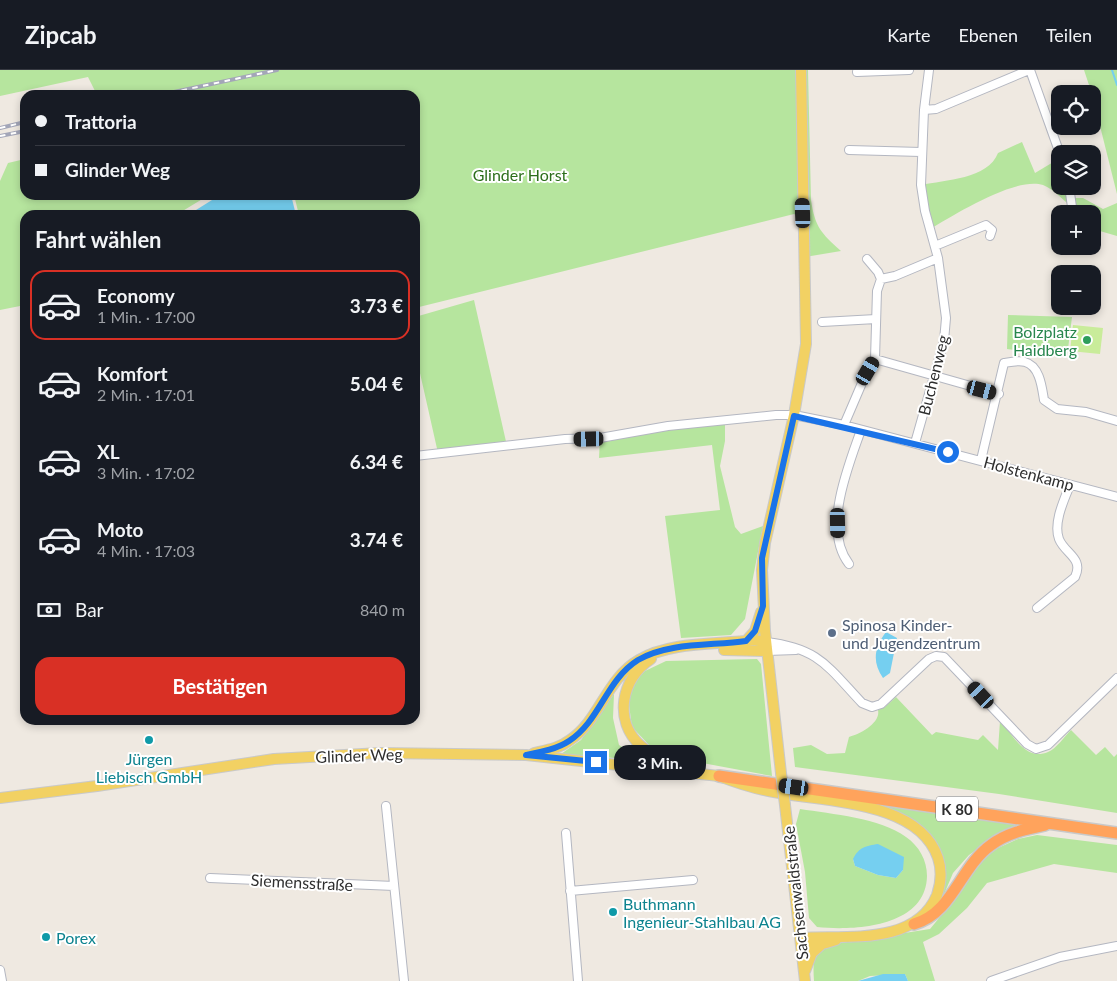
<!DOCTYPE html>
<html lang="de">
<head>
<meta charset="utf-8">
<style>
	:root { --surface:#171b24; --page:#20242c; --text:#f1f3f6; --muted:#9ea1a6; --line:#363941; --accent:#d93025 }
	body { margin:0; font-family:Lato,sans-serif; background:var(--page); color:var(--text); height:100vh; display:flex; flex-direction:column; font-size:19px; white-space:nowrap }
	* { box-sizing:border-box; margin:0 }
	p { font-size:16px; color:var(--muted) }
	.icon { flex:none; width:28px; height:28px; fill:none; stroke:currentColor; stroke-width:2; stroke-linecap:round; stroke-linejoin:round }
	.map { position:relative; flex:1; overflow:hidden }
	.sheet { position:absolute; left:20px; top:140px; width:400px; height:515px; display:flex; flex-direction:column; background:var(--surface); border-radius:15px; box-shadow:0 2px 8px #0003 }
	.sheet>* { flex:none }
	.guide { position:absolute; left:20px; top:20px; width:400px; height:110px; border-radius:15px; box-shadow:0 2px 8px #0003; display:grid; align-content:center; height:110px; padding:0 15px; background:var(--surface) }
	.tools { position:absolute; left:1051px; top:15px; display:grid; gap:10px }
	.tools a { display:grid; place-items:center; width:50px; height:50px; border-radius:10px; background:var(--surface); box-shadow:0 2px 8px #0003; font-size:25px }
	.end { position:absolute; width:22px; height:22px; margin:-11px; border:6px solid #1a73e8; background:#fff; box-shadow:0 0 0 2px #fff }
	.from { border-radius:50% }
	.bubble { position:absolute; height:35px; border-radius:15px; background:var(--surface); box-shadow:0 2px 8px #0003; font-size:16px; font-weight:700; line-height:35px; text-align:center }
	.car { position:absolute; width:15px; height:30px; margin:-15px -8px; border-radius:6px; box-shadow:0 0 4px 1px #0007; background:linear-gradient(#222 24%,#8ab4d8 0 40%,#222 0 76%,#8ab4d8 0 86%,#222 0) }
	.guide b { display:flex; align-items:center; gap:18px; height:48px; font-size:19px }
	.guide b+b { border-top:1px solid var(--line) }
	.guide i { width:12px; height:12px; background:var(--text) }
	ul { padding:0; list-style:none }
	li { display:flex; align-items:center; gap:15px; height:70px; margin:0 10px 8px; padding:0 5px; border:2px solid transparent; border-radius:15px }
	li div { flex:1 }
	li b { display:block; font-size:19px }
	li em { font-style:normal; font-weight:700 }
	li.current { border-color:var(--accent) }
	li>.icon { width:45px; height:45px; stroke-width:1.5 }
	h2 { padding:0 15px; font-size:22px; line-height:60px }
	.pay { display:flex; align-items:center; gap:12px; height:55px; padding:0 15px; font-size:19px }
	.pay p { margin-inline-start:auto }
	.action { display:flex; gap:10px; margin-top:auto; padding:10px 15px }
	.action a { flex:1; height:58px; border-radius:15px; background:var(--accent); color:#fff; font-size:20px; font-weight:700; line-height:58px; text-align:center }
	header { display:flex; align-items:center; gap:30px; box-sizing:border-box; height:70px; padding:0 25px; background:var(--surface); border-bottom:1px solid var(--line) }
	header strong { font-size:24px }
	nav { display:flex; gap:28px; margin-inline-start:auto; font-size:18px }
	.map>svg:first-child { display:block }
</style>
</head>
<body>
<header>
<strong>Zipcab</strong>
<nav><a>Karte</a><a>Ebenen</a><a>Teilen</a></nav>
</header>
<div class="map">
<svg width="1117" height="911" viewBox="0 0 1117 911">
	<rect width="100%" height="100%" fill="#efe9e1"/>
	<path fill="#b6e59e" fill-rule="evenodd" d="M0,0H808L811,130C815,157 821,163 841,181L805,187L803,149L794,144L415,238V145H299L294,125H415V25H97L88,7L0,26Z
		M1084,0H1117V124L1092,24Z
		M1022,72L1035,103L1060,88V116H1070L1072,128H1083L1103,139L1117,133V166L1093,159L1092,144H1074V139C1065,132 1054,119 1043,115C1016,106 954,145 930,159L921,115C945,110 988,109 998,83Z
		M25,89V125H209L176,145H25V235L0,240V111L8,93Z
		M474,230L507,376L438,383L415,281V247Z
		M1008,245L1072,247L1067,287L1007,279Z
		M725,352V371L720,396L735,457L741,464L763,456L745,549L731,565L681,568L665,446L720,440L712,375L599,388L600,368Z
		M757,589L761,594L772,706L681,689L650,676L632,657L629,635L631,615L645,601L666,591Z
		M614,624L613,648L619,675L642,690L561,684L581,670Z
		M896,627L932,665L936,662L978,670L983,665L998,680L1000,651C1013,664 1025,692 1048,682C1056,679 1065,666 1071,660L1096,685L1105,677L1114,687L1117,684V743L999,724L795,697L793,678L811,675L827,684L845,683L849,667C860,664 881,653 878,640L885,637Z
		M848,728L1027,753L1004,760L969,785L953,803L945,822L933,838L941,819L934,770Z
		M800,739C832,744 880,748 906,767C919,776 927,790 927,806C926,857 855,861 817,857L809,848L805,802L796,754ZM853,789L903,800L896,808L878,805L855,796Z
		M1037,765L1117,775V803L1054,794L987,813L967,838L939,864L923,872L935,911H908L905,904L870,906L858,911H814C813,895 812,883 828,875L930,859L954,830L975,795L998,778L1018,769Z"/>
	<path fill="#c9ec9a" d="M1073,255L1103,258L1100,284L1070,281Z"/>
	<path fill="#75cff0" d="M220,125H291L296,145H188Z
		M886,562L897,568L890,603L883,608C872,592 874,578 886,562Z
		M878,774L904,787L903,800L896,808L878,805L855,796L853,789C859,777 866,776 878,774Z
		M883,904H905L908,911H858Z"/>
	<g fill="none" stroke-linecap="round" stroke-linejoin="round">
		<path stroke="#75cff0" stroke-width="2" d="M1112,0L1117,15"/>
		<g stroke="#b4b7c1" stroke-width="10">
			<path id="minor" d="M1030,0L1060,84
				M857,2L909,0
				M924,40L936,39L1029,0
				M849,80L921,82
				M1069,116L1073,144
				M935,176L986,155L992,160L990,166
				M867,189L878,202L881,209L895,206L938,188
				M822,252L876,249
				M875,289L999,324
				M844,355L862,313L875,289L877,221L881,209
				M915,373L944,271L946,248L938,188L925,141L921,115L924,40L929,0
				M415,386L565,369L600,368L668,356L776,345H794L844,355L1117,427
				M981,390L1004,293C1010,292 1019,290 1025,292C1040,296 1042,318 1044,330L1057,339L1086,342L1117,351
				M849,494C822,459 848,397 861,360
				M1037,538L1075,507C1084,488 1065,484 1059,469C1053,453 1064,430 1070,415
				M766,572C819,578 828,597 862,633L872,637L881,634L929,589L936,586L944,587L1027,674L1036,679L1048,675L1117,608
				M767,581L796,580
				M386,736L404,911
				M566,763L578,911
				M210,808L394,816
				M570,821L693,810
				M0,900L2,911
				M991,911L1060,887L1117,876"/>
		</g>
		<g stroke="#c9c9c9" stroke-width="12">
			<path id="major" d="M746,571L755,561L761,542
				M724,580L767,581
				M651,589C621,608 613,651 641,676C652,686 667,692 681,699
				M534,683C547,680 560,678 570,670C600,650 606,609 639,590C671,571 717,575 754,570L766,572
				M781,703L765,561L762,500L765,473L794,345L806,274L801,0
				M0,728L97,716L274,689L380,683L526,685L719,706C737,713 755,719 774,722C823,732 919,730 938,788C942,800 941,813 937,825C916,876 846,865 801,868
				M785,735L805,911
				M801,868C810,880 823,874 836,870
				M805,901L812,883L822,874"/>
		</g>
		<g stroke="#c9c9c9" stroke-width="14">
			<path id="highway" d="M719,706L1117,763
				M914,854C953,843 960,797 991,775C1007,763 1026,759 1045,755"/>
		</g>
		<use href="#minor" stroke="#fff" stroke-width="8"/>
		<use href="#major" stroke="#f2d163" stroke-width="10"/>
		<use href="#highway" stroke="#ffa35c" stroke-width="11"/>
		<g stroke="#a3a6b8" stroke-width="4">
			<path id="rail" d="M160,25L277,0
				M0,58L25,52
				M0,66L25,61"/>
		</g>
		<use href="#rail" stroke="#fff" stroke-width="2" stroke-dasharray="5.5" stroke-linecap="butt"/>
		<g stroke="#c9c9c9" stroke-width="12" stroke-linecap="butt">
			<path id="major-bridge" d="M781,703L785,735"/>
		</g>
		<use href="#major-bridge" stroke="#f2d163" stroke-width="10"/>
	</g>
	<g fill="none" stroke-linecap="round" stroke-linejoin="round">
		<path stroke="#1a73e8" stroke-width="6" d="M596,692L526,685C541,682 557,679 569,671C600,651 606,610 638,590C670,572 711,576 746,571L755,561L763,536L762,488L794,346L948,382"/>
	</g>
	<circle fill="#2e9e5b" stroke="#fff" stroke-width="2" cx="1087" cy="270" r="5"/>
	<circle fill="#5c6f8a" stroke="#fff" stroke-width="2" cx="832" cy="563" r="5"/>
	<g fill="#0f9aa8" stroke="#fff" stroke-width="2">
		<circle cx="149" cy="670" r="5"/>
		<circle cx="613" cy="842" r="5"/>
		<circle cx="46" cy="867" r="5"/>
	</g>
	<g text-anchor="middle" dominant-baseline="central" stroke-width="4" stroke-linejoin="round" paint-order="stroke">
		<rect fill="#fff" stroke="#6d6d6d" stroke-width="1" x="936" y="726.5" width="42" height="25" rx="4"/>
		<g font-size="15" font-weight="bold" fill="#2e2e2e">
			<text x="957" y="739">K 80</text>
		</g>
		<g font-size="16" fill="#2c6e1b" stroke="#fff">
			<text x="520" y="104">Glinder Horst</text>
		</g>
		<g font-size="16" fill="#27864d" stroke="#fff" text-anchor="end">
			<text x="1077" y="261">Bolzplatz<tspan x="1077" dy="18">Haidberg</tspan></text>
		</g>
		<g font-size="16" fill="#2e2e2e" stroke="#fff">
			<text transform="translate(933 305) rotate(-76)">Buchenweg</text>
			<text transform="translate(1029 403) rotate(15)">Holstenkamp</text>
			<text transform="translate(359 685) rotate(-2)">Glinder Weg</text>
			<text transform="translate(302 812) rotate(3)">Siemensstraße</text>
			<text transform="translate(795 823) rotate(-96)">Sachsenwaldstraße</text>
		</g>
		<g font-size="16" fill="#4e5e75" stroke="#fff" text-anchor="start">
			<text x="842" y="554">Spinosa Kinder-<tspan x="842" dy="18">und Jugendzentrum</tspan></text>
		</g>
		<g font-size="16" fill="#0d838f" stroke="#fff" text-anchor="start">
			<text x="149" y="688" text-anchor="middle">Jürgen<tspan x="149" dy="18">Liebisch GmbH</tspan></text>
			<text x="623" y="833">Buthmann<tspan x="623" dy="18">Ingenieur-Stahlbau AG</tspan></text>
			<text x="56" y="867">Porex</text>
		</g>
	</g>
</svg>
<div class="tools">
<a><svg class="icon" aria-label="locate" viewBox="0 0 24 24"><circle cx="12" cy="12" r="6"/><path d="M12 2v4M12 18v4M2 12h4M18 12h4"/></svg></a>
<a><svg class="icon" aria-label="layers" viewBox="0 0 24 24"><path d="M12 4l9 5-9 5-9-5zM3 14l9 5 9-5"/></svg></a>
<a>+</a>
<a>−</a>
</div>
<i class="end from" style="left:948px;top:382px"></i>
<i class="end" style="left:596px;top:692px"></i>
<div class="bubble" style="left:614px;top:675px;width:92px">3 Min.</div>
<i class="car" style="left:803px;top:143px;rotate:358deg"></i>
<i class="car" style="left:868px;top:301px;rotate:30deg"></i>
<i class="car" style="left:982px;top:320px;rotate:105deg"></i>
<i class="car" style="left:589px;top:369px;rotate:269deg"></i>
<i class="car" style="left:838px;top:453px;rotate:179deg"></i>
<i class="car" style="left:981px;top:625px;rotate:317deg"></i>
<i class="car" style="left:794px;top:717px;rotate:278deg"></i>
<div class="guide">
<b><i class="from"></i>Trattoria</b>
<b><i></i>Glinder Weg</b>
</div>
<section class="sheet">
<h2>Fahrt wählen</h2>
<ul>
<li class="current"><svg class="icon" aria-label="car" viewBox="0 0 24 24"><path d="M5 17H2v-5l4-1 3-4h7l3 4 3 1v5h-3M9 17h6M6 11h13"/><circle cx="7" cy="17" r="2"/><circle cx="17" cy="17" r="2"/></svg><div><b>Economy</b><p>1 Min. · 17:00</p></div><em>3.73 €</em></li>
<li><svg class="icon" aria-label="car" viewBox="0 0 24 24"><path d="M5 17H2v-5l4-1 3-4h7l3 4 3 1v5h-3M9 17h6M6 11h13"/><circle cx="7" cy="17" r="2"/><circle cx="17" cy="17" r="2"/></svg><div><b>Komfort</b><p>2 Min. · 17:01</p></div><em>5.04 €</em></li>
<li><svg class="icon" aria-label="car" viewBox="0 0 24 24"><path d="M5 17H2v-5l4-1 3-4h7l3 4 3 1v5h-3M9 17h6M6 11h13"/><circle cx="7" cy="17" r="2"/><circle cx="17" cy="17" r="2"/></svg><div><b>XL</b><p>3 Min. · 17:02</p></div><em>6.34 €</em></li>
<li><svg class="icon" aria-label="car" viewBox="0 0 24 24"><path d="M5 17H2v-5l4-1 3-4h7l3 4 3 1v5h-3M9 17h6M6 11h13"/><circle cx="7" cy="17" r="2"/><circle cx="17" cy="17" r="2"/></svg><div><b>Moto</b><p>4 Min. · 17:03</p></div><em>3.74 €</em></li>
</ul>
<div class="pay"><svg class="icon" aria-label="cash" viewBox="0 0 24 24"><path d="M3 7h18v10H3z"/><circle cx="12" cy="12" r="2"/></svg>Bar<p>840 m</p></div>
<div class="action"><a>Bestätigen</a></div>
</section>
</div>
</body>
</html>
